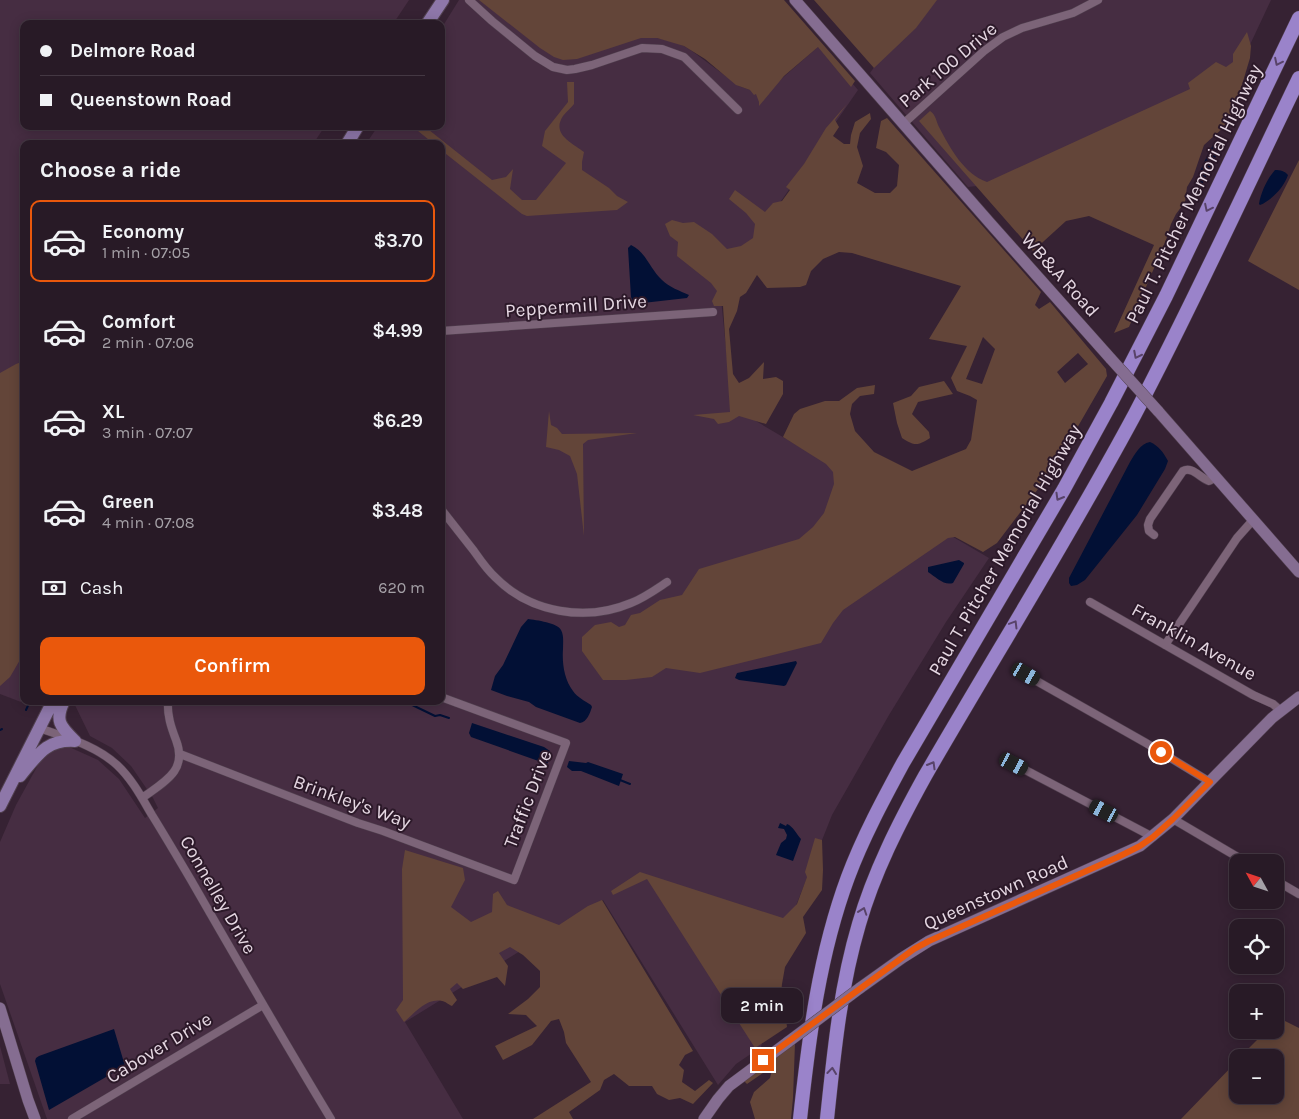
<!DOCTYPE html>
<html lang="en">
<head>
<meta charset="utf-8">
<style>
	:root { --surface:#281a26; --page:#342732; --text:#f1f3f6; --muted:#a5a1a7; --line:#443843; --accent:#ea580c }
	body { margin:0; font-family:Karla,sans-serif; background:var(--page); color:var(--text); height:100vh; display:flex; flex-direction:column; font-size:19px; white-space:nowrap }
	* { box-sizing:border-box; margin:0 }
	p { font-size:16px; color:var(--muted) }
	.icon { flex:none; width:28px; height:28px; fill:none; stroke:currentColor; stroke-width:2; stroke-linecap:round; stroke-linejoin:round }
	.map { position:relative; flex:1; overflow:hidden }
	.side { position:absolute; left:20px; top:140px; width:425px; height:565px; display:flex; flex-direction:column; background:var(--surface); border-radius:10px; box-shadow:0 2px 12px #0003,0 0 0 1px var(--line) }
	.side>* { flex:none }
	.top-card { position:absolute; left:20px; top:20px; width:425px; height:110px; border-radius:10px; box-shadow:0 2px 12px #0003,0 0 0 1px var(--line); display:grid; align-content:center; height:110px; padding:0 20px; background:var(--surface) }
	.needle { width:32px; rotate:310deg }
	.controls { position:absolute; left:1229px; top:854px; display:grid; gap:10px }
	.controls a { display:grid; place-items:center; width:55px; height:55px; border-radius:10px; background:var(--surface); box-shadow:0 2px 12px #0003,0 0 0 1px var(--line); font-size:25px }
	.end { position:absolute; width:22px; height:22px; margin:-11px; border:6px solid #ea580c; background:#fff; box-shadow:0 0 0 2px #fff }
	.from { border-radius:50% }
	.bubble { position:absolute; height:35px; border-radius:10px; background:var(--surface); box-shadow:0 2px 12px #0003,0 0 0 1px var(--line); font-size:16px; font-weight:600; line-height:35px; text-align:center }
	.car { position:absolute; width:15px; height:30px; margin:-15px -8px; border-radius:6px; box-shadow:0 0 4px 1px #0007; background:linear-gradient(#222 24%,#8ab4d8 0 40%,#222 0 76%,#8ab4d8 0 86%,#222 0) }
	.top-card b { display:flex; align-items:center; gap:18px; height:48px; font-size:19px }
	.top-card b+b { border-top:1px solid var(--line) }
	.top-card i { width:12px; height:12px; background:var(--text) }
	ul { padding:0; list-style:none }
	li { display:flex; align-items:center; gap:15px; height:82px; margin:0 10px 8px; padding:0 10px; border:2px solid transparent; border-radius:10px }
	li div { flex:1 }
	li b { display:block; font-size:19px }
	li em { font-style:normal; font-weight:600 }
	li.on { border-color:var(--accent) }
	li>.icon { width:45px; height:45px; stroke-width:1.5 }
	h2 { padding:0 20px; font-size:22px; line-height:60px }
	.pay { display:flex; align-items:center; gap:12px; height:55px; padding:0 20px; font-size:19px }
	.pay p { margin-inline-start:auto }
	.action { display:flex; gap:10px; margin-top:auto; padding:10px 20px }
	.action a { flex:1; height:58px; border-radius:10px; background:var(--accent); color:#fff; font-size:20px; font-weight:600; line-height:58px; text-align:center }
	.map>svg:first-child { display:block }
</style>
</head>
<body>
<div class="map">
<svg width="1299" height="1119" viewBox="0 0 1299 1119">
	<rect width="100%" height="100%" fill="#362233"/>
	<path fill="#462d42" d="M0,0H409L393,24H24V126H325L313,144H24V696L21,702L0,694Z
		M459,0H485L637,38H657L674,42L684,46L692,51L739,86L750,90L779,81L820,45L858,90L720,289L732,407L989,558L946,622L889,715L832,815L795,908L761,1047L736,1064L718,1085L603,900L405,1022L463,1119H47L0,984V842L16,805L44,754L52,748L67,746L98,760L119,779L145,818L158,808L153,798L131,766L112,748L90,736L73,701H441V144H366L378,126H441V29Z
		M921,0H1271L1169,217L1094,173L968,187L870,73Z
		M0,1046L10,1084H0Z"/>
	<path fill="#634539" fill-rule="evenodd" d="M479,0H784L855,81L851,87L818,47L784,76L759,106V102L756,94L754,95L750,90L736,85L705,59L684,46L657,38H641L577,59L563,60L554,57L540,48Z
		M814,0H937L916,28L874,68Z
		M1247,32L1251,46L1250,58L1235,108L1224,127L1204,145L1193,177L1187,187L1185,202L1176,214L1171,224L1166,240L1129,327L1114,333L1154,245L1089,216L1066,221L1033,251L919,121L930,111C936,115 936,121 939,127C950,148 964,174 987,182L1190,89L1188,83L1216,62L1226,67L1233,62V54Z
		M567,82H574V104C571,108 566,112 563,116C551,134 572,143 584,152L582,162V170L609,188L617,196L628,202L617,210L527,216L522,214L441,150V144H434L412,126H424L492,180L506,177L513,169L510,189L522,200H536L566,163L542,146L545,131L568,102Z
		M847,104L835,120L839,127L833,136L844,144H850L851,135L855,122L870,113L871,119L860,133L857,147L863,166L857,183L875,193H890L897,186L899,165L886,152L876,148L881,121L887,118L1041,292L1035,305L1039,309L1050,302L1106,369L1107,376L1054,468L997,543L983,552L955,537L948,538L843,610L833,623L821,643L700,673L666,668L652,677L626,680H603L582,651V637L595,625L611,622L619,627L625,625L631,615L640,613L660,600L682,595L699,569L799,539L813,527L824,513L834,484L833,472L826,464L783,437L794,414L800,409L825,401H839L857,388L875,385L874,394L860,396L852,404L850,414L855,431L874,452L912,471L966,449L971,440L977,400L970,396L957,391L951,378L967,346L929,339L961,286L852,253L839,252L823,259L811,271L806,285L800,287L767,288L757,275L746,293L740,297L737,311L729,329L733,374L739,383L749,378L764,362L763,379L776,377L783,381V394L766,424L739,416L729,422L718,424L714,419L693,415L730,412L723,306H714L712,301L717,291L711,283L677,256L678,242L670,236L665,224L672,220L683,223L694,222L712,234L727,249L741,246L753,238L755,224L746,213L729,199L735,190L765,212L773,203L782,201L790,190L786,187L804,164L826,128ZM983,337L995,349L982,384L966,379ZM1078,353L1088,364L1065,383L1057,372Z
		M1299,160V290L1248,261Z
		M24,361V653L10,677L0,686V373L16,364Z
		M944,381L953,394L918,402L912,414L929,432L930,438C917,446 915,446 902,438L897,423L893,403L911,396L919,387Z
		M549,411L551,425L557,428L562,434L637,433L588,440L583,444L584,536L577,474L570,456L559,450L546,447Z
		M815,838L822,840L823,870L822,890L803,917L806,933L785,967L782,984L780,1003L786,1019L787,1027L755,1048L647,879L613,895L611,891L640,872L783,918L797,904L807,877L805,872Z
		M405,850L463,868L465,880L451,907L471,922L492,912L493,894L498,891L507,905L559,925L588,906L602,900L693,1051L685,1055L679,1065L684,1070L682,1082L695,1091L709,1080L713,1083L693,1104L680,1098L669,1100L657,1094L652,1086H629L614,1074L604,1080L600,1090L569,1112L573,1119H533L591,1082L566,1043L564,1032L559,1019L551,1021L532,1045L503,1060L495,1046L537,1026L526,1015L508,1014L528,999L540,987V971L523,955L510,947L499,953L508,966L505,986L497,977L463,989L457,983L450,989L457,1000L452,1006C449,1005 445,1001 442,1001C426,998 415,1013 404,1022L396,1010L403,1000L402,869Z
		M1275,1016L1299,1028V1119H1181L1237,1061L1238,1095H1275V1058L1240,1057L1260,1037L1253,1030H1275Z
		M795,1043L793,1098L791,1119H755L750,1102L754,1092L770,1078L773,1066L747,1084L743,1080Z"/>
	<path fill="#021035" d="M1217,141L1220,142L1219,150L1199,191L1196,190C1196,176 1207,156 1214,143Z
		M1275,170C1280,170 1285,171 1288,175C1284,187 1272,200 1260,205L1259,204C1261,192 1267,179 1275,170Z
		M631,245C646,252 650,269 662,280C669,287 680,291 689,295L687,298L634,304L631,297L628,248Z
		M1150,442C1159,446 1163,452 1168,461L1165,469L1137,515L1085,580L1077,585L1071,586L1069,583V578L1130,462C1135,454 1140,444 1150,442Z
		M959,560L964,563V564L953,583C944,586 936,577 928,572V567Z
		M528,619C536,620 558,623 561,630C564,635 563,643 563,649C562,663 564,679 573,691C577,697 585,701 591,705L592,707C590,713 587,722 580,723L536,707L529,702L507,696L491,690L495,676L503,665L521,627Z
		M796,661L797,663L786,685L784,686L739,680L735,678L737,673Z
		M472,723L544,747L550,751V758L547,764L471,737L469,733Z
		M569,761L586,763L588,762L623,774L619,786L581,771H572L567,767Z
		M780,823L786,826L787,824C793,826 797,835 801,839L793,861L776,855L781,843L786,839L787,835L784,829L778,828Z
		M114,1029L125,1066L49,1110L35,1061L36,1058L39,1056Z"/>
	<g fill="none" stroke-linecap="round" stroke-linejoin="round">
		<path stroke="#021035" stroke-width="2" d="M404,701L435,716L440,715L449,718
			M26,710L30,701
			M0,730L2,729
			M620,780L630,784"/>
		<g stroke="#51404f" stroke-width="9">
			<path id="street" d="M469,0L492,21L535,56L553,67L567,70L575,69L592,65L642,48L662,49L684,57L738,110
				M903,124L984,51L1003,37L1022,28L1073,13L1098,0
				M441,331L713,312
				M441,509C452,523 463,537 474,551C481,561 487,570 496,578C531,613 586,622 631,603C644,598 655,590 667,582
				M1154,535L1149,531L1148,525L1150,519L1183,471C1192,466 1200,478 1209,481L1215,478
				M1090,602L1253,695L1273,704L1281,711
				M1165,645L1237,538L1253,520
				M1026,675L1146,743L1210,782
				M39,728C67,738 95,745 117,765C132,779 142,798 152,815C165,836 178,858 191,880C237,960 283,1040 331,1119
				M180,754L358,823L383,831L514,880L566,743L441,697
				M1014,764L1153,837
				M142,798C164,782 188,771 176,740C171,727 167,715 168,701
				M1173,819L1246,862
				M1275,880L1299,894
				M72,1119L263,1005"/>
		</g>
		<g stroke="#51404f" stroke-width="12">
			<path id="secondary" d="M795,0L990,223L1111,359
				M1158,411L1299,572
				M860,988L902,958L929,941L1140,846L1173,819L1272,718L1299,697
				M0,1008L28,1100L35,1119
				M704,1119L718,1099L729,1086L788,1042"/>
		</g>
		<g stroke="#51404f" stroke-width="14">
			<path id="primary" d="M427,24L443,0
				M347,144L358,126
				M64,701C54,721 61,727 75,741
				M20,776C37,756 46,739 75,741
				M0,806L53,701"/>
		</g>
		<g stroke="#51404f" stroke-width="15">
			<path id="highway" d="M800,1119C809,1037 819,955 848,877C863,837 883,800 903,763L1064,489L1111,403L1166,296L1299,18
				M827,1119C834,1053 840,988 859,924C874,872 899,823 925,776C995,655 1069,537 1135,414C1193,304 1245,190 1299,78"/>
		</g>
		<use href="#street" stroke="#7c6478" stroke-width="8"/>
		<use href="#secondary" stroke="#856d91" stroke-width="11"/>
		<use href="#primary" stroke="#8e77a9" stroke-width="12"/>
		<use href="#highway" stroke="#9a83ca" stroke-width="14"/>
		<g stroke="#51404f" stroke-width="12" stroke-linecap="butt">
			<path id="secondary-bridge" d="M1111,359L1158,411
				M788,1042L860,988"/>
		</g>
		<use href="#secondary-bridge" stroke="#856d91" stroke-width="11"/>
	</g>
	<defs><path id="oneway-chevron" d="M-2-3.5L2.5 0L-2 3.5" fill="none" stroke-width="1.6" stroke-linecap="round" stroke-linejoin="round" transform="scale(1.25)"/></defs>
	<g stroke="#584369">
		<use href="#oneway-chevron" transform="translate(1278 62) rotate(116)"/>
		<use href="#oneway-chevron" transform="translate(1208 208) rotate(116)"/>
		<use href="#oneway-chevron" transform="translate(1137 355) rotate(117)"/>
		<use href="#oneway-chevron" transform="translate(1059 497) rotate(120)"/>
		<use href="#oneway-chevron" transform="translate(1014 624) rotate(-59)"/>
		<use href="#oneway-chevron" transform="translate(932 765) rotate(-60)"/>
		<use href="#oneway-chevron" transform="translate(863 911) rotate(-71)"/>
		<use href="#oneway-chevron" transform="translate(832 1071) rotate(-84)"/>
	</g>
	<g fill="none" stroke-linecap="round" stroke-linejoin="round">
		<path stroke="#ea580c" stroke-width="6" d="M763,1060L914,949L929,941L1118,857L1140,846L1153,837L1173,819L1210,782L1161,752"/>
	</g>
	<g text-anchor="middle" dominant-baseline="central" stroke-width="4" stroke-linejoin="round" paint-order="stroke">
		<g font-size="19" fill="#e5d7e2" stroke="#2c1929">
			<text transform="translate(948 65) rotate(-40)">Park 100 Drive</text>
			<text transform="translate(1194 194) rotate(-64)">Paul T. Pitcher Memorial Highway</text>
			<text transform="translate(1060 275) rotate(48)">WB&amp;A Road</text>
			<text transform="translate(576 306) rotate(-4)">Peppermill Drive</text>
			<text transform="translate(1005 550) rotate(-60)">Paul T. Pitcher Memorial Highway</text>
			<text transform="translate(1194 642) rotate(29)">Franklin Avenue</text>
			<text transform="translate(528 799) rotate(-69)">Traffic Drive</text>
			<text transform="translate(352 802) rotate(20)">Brinkley's Way</text>
			<text transform="translate(996 893) rotate(-24)">Queenstown Road</text>
			<text transform="translate(218 895) rotate(60)">Connelley Drive</text>
			<text transform="translate(159 1048) rotate(-31)">Cabover Drive</text>
		</g>
	</g>
</svg>
<div class="controls">
<a><svg class="needle" viewBox="-14 -14 28 28"><path d="M0-13l5 13h-10z" fill="#e53935"/><path d="M0 13l5-13h-10z" fill="#a5a1a7"/></svg></a>
<a><svg class="icon" aria-label="locate" viewBox="0 0 24 24"><circle cx="12" cy="12" r="6"/><path d="M12 2v4M12 18v4M2 12h4M18 12h4"/></svg></a>
<a>+</a>
<a>−</a>
</div>
<i class="end from" style="left:1161px;top:752px"></i>
<i class="end" style="left:763px;top:1060px"></i>
<div class="bubble" style="left:721px;top:988px;width:82px">2 min</div>
<i class="car" style="left:1026px;top:674px;rotate:120deg"></i>
<i class="car" style="left:1014px;top:764px;rotate:118deg"></i>
<i class="car" style="left:1104px;top:811px;rotate:298deg"></i>
<div class="top-card">
<b><i class="from"></i>Delmore Road</b>
<b><i></i>Queenstown Road</b>
</div>
<section class="side">
<h2>Choose a ride</h2>
<ul>
<li class="on"><svg class="icon" aria-label="car" viewBox="0 0 24 24"><path d="M5 17H2v-5l4-1 3-4h7l3 4 3 1v5h-3M9 17h6M6 11h13"/><circle cx="7" cy="17" r="2"/><circle cx="17" cy="17" r="2"/></svg><div><b>Economy</b><p>1 min · 07:05</p></div><em>$3.70</em></li>
<li><svg class="icon" aria-label="car" viewBox="0 0 24 24"><path d="M5 17H2v-5l4-1 3-4h7l3 4 3 1v5h-3M9 17h6M6 11h13"/><circle cx="7" cy="17" r="2"/><circle cx="17" cy="17" r="2"/></svg><div><b>Comfort</b><p>2 min · 07:06</p></div><em>$4.99</em></li>
<li><svg class="icon" aria-label="car" viewBox="0 0 24 24"><path d="M5 17H2v-5l4-1 3-4h7l3 4 3 1v5h-3M9 17h6M6 11h13"/><circle cx="7" cy="17" r="2"/><circle cx="17" cy="17" r="2"/></svg><div><b>XL</b><p>3 min · 07:07</p></div><em>$6.29</em></li>
<li><svg class="icon" aria-label="car" viewBox="0 0 24 24"><path d="M5 17H2v-5l4-1 3-4h7l3 4 3 1v5h-3M9 17h6M6 11h13"/><circle cx="7" cy="17" r="2"/><circle cx="17" cy="17" r="2"/></svg><div><b>Green</b><p>4 min · 07:08</p></div><em>$3.48</em></li>
</ul>
<div class="pay"><svg class="icon" aria-label="cash" viewBox="0 0 24 24"><path d="M3 7h18v10H3z"/><circle cx="12" cy="12" r="2"/></svg>Cash<p>620 m</p></div>
<div class="action"><a>Confirm</a></div>
</section>
</div>
</body>
</html>
